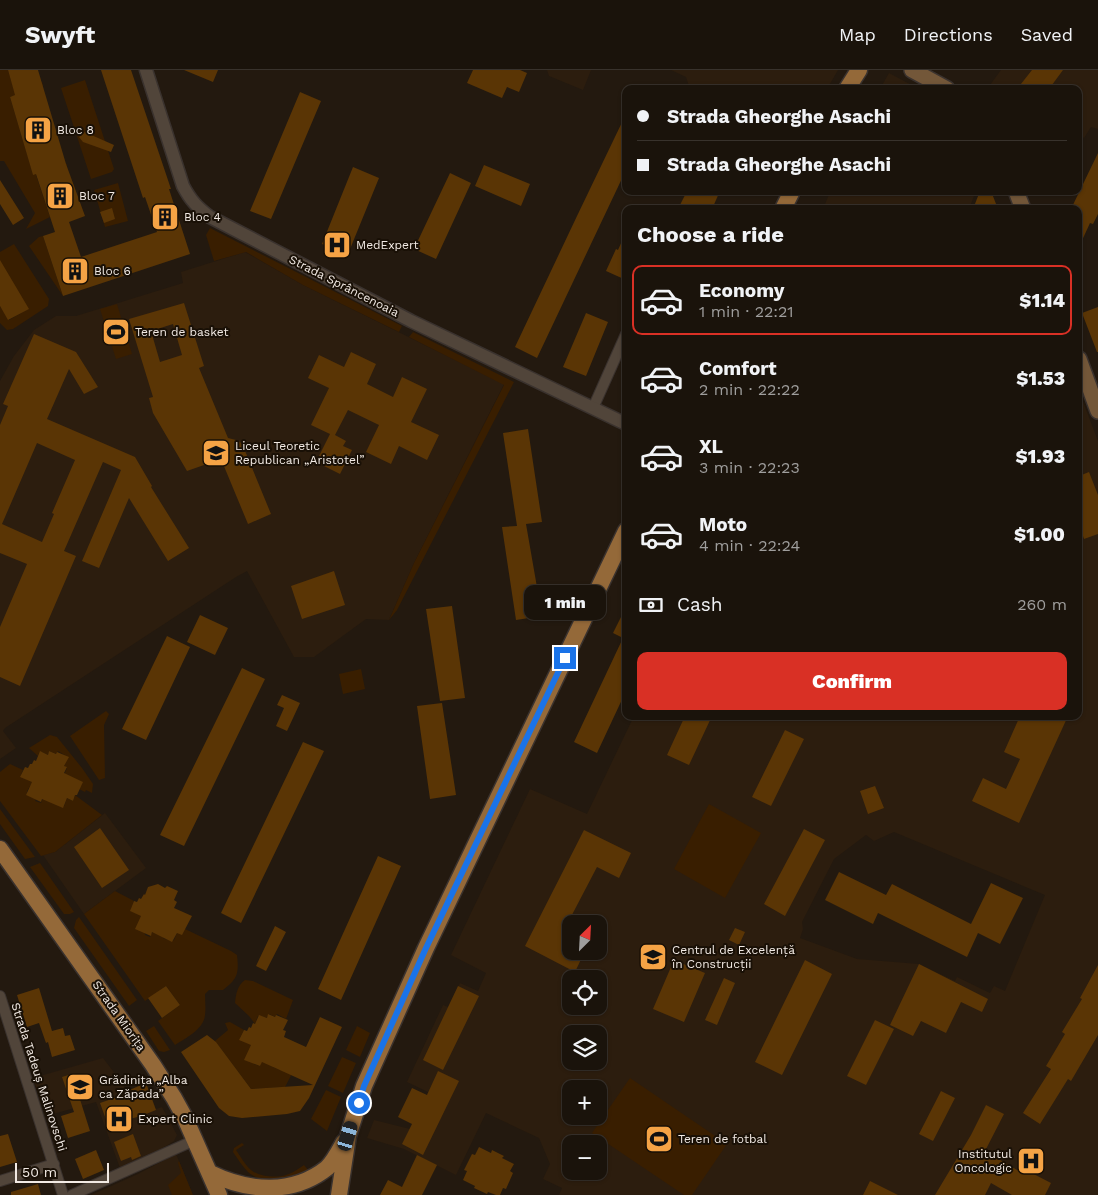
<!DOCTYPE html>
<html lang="en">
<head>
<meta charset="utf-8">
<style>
	:root { --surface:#1a130b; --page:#272019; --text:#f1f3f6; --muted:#9f9e9d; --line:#38322c; --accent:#d93025 }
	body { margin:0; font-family:"Work Sans",sans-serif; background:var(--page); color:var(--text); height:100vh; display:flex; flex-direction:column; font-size:19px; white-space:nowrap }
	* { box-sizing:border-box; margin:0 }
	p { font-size:16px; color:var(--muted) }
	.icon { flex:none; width:28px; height:28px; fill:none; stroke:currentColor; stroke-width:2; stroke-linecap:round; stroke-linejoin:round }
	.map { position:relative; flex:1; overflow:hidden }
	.details { position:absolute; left:622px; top:135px; width:460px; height:515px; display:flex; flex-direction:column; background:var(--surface); border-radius:10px; box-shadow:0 1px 4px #0004,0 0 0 1px var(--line) }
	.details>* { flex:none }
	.banner { position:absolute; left:622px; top:15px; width:460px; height:110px; border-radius:10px; box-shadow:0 1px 4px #0004,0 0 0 1px var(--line); display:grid; align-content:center; height:110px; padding:0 15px; background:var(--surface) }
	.needle { width:32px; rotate:24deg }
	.fabs { position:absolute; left:562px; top:845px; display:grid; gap:10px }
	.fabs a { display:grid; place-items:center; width:45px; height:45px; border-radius:10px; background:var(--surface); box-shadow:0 1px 4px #0004,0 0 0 1px var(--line); font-size:25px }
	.scale { position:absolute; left:15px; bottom:12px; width:94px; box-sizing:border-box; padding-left:5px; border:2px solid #f2eae4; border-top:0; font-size:14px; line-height:18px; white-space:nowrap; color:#f2eae4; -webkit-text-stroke:4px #191006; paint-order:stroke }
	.end { position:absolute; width:22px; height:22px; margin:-11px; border:6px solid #1a73e8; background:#fff; box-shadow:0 0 0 2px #fff }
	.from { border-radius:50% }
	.bubble { position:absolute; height:35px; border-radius:10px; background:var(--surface); box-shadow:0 1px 4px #0004,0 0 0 1px var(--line); font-size:16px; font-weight:800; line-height:35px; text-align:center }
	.car { position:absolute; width:15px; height:30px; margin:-15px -8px; border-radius:6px; box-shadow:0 0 4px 1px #0007; background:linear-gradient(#222 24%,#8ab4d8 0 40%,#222 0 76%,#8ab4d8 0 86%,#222 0) }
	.banner b { display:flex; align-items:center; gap:18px; height:48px; font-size:19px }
	.banner b+b { border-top:1px solid var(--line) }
	.banner i { width:12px; height:12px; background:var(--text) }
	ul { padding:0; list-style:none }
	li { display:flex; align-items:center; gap:15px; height:70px; margin:0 10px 8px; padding:0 5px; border:2px solid transparent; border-radius:10px }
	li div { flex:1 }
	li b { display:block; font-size:19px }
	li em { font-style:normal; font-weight:800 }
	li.active { border-color:var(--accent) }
	li>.icon { width:45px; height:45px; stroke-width:1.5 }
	h2 { padding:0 15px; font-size:22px; line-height:60px }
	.pay { display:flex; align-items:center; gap:12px; height:55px; padding:0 15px; font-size:19px }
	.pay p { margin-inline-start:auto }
	.action { display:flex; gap:10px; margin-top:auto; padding:10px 15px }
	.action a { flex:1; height:58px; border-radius:10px; background:var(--accent); color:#fff; font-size:20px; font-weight:800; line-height:58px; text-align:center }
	header { display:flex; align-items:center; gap:30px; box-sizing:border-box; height:70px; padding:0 25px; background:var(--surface); border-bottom:1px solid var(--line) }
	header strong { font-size:24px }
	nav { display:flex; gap:28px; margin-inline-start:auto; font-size:18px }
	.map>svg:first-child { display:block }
</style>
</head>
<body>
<header>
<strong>Swyft</strong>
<nav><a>Map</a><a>Directions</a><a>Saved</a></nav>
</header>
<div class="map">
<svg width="1098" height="1125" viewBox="0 0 1098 1125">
	<rect width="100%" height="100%" fill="#23190f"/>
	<path fill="#2c1d0e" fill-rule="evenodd" d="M547,0H591L583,20L549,6Z
		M671,0H838L827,19H690L686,7Z
		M1001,0H1098V59L1091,57L1084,68L1079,65V19H987Z
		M889,3L919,19H880Z
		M829,121H976L969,139H823L830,122Z
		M245,182L303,215L504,314L414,493L389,550L366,549L314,587H294L247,501L236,507L5,658L3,661L16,678L0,689V311L14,286L34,260L56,246H76L183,213L181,202Z
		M1079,321L1098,371V1125H559L562,1118L543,1109L550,1094L539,1068L486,1043L456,1105L404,1079L367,1068L374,1050L410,1059L428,1022L407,1012L443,935L448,937L460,913L478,921L486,903L451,885L530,719L587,744L634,646H1079ZM894,762L1045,825L1005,921L994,916L990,923L957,907L955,911L919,894L857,889L800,868L803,859L802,852L834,789L866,765L874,771ZM571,854H599V881H571ZM571,909H599V936H571ZM571,964H599V991H571ZM571,1019H599V1046H571ZM571,1074H599V1101H571Z
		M105,743L146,798L84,844L43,785L55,782Z
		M103,988L123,1014L126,1021L146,1013L156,1039L162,1037L177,1065L174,1071L160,1080L120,1098L96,1032L46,1046L33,1008Z
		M176,1084L193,1125H91L138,1104Z"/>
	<path fill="#391e00" d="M0,0H8L14,20L42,12L43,16L10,27L33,104L67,94V95L36,105L50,147L26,159L35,143L4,91H0Z
		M85,10L114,99L112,102L91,109L61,18Z
		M118,113L128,151L105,157L94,120Z
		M210,158L402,256L399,262L303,215L246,182L214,191L206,165Z
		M43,166L63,226L29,176L39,167Z
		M14,174L49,229L48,236L13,259L7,260L0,253V236L9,250L28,239L0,202V182Z
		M117,234L132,284L116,289L100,239Z
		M413,262L514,312L397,540L389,550L414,493L504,315L409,267Z
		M361,599L365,619L343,624L339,604Z
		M106,641L109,644L104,655L105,708L99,710L70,666Z
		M50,665L57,667L82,698L93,714L92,723L86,720L85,722L79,719L82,714L80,711L69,706L64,705L67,698L64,696L67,689L66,686L58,681L56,684L49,681L48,685L42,682L39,683L38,686L29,678Z
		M10,694L23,700L21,705L22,707L34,712C31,715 26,720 27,725L36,729L35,731L41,733L44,725L61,737L64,736L67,728L73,731L75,725L102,745L55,782L41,786L0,731V702Z
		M709,734L761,763L725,828L674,799Z
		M0,739L35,787L25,789L0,754Z
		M40,793L74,842L70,844H64L30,797Z
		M115,821L134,831L131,839V841L144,846L145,865L150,867L154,859L165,864L163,868L171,871L174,870L177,863L185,859L231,881L237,885C239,903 238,909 223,920H209L205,924C205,931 206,938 205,945C204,959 186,968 175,975L158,951L180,935L166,916L145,931L84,844Z
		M79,847L137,930L129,936L74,858L76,850Z
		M245,910L253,911L293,930L286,949L277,944L275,947L269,944L267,948L261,946H258L255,954L249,946L235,933C236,924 237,916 245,910Z
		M230,952L244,960L240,968L253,975L254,994L260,996L263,988L275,993L273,997L280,1000L296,996L285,1017L251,1019L215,971L228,960L225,953Z
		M154,956L170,980L164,982L159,981L146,961Z
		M357,956L370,963L360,987L346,980Z
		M342,987L356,993L343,1023L328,1016Z
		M630,1008L727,1074L692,1125H684L592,1063Z
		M326,1020L341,1027L327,1061L311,1049Z
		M242,1073L244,1075L236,1080C241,1087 245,1095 251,1100C259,1107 277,1108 286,1105C293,1103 298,1099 304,1095L309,1101C305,1103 302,1105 298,1107C284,1113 260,1113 248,1102C242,1096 238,1089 233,1082L234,1078Z
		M179,1091L193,1125H172L168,1115L181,1103L178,1093Z"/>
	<path fill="#5a3505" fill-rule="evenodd" d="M8,0H38L66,94L85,146L69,152L81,187L157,162L145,127L143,128L101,0H131L171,119H169L190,184L63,226L43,166L55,162L36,104L33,105L10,27L15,25Z
		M184,0H218L213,12Z
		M473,0H520L527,3L519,22L507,17L502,28L467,13Z
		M1032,0H1063L1049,19H1017Z
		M300,22L321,31L271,149L250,141Z
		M626,44V100L537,288L515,277L577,146Z
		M86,61L89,64L114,75L111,82L83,72L79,67Z
		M1098,83V144L1093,154L1090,153L1079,177V139H1071Z
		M484,95L530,114L521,136L475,116Z
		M353,97L379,108L348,184L322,174Z
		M450,103L471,113L436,189L414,179Z
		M0,110L24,148L13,155L0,134Z
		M687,121H720L712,139H678Z
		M980,121H991L998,139H973Z
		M112,138L115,149L104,153L100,142Z
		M626,162V210L606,201L616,179L618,180Z
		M0,190L29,239L8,250L0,236Z
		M184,233L204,296L199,298L228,368L236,370L240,372L243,376L271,444L248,454L221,389L187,401L153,343L149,328L153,327L129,249ZM173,254L182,285L160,292L151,261Z
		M1098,237V282H1097L1082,243Z
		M586,243L608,252L586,306L563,297Z
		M34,264L76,282L98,317L84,324L69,299L47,349L135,387L152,416L151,417L189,478L168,491L129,428L99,498L82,491L121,400L103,392L64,481L76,486L20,616L0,607V557L27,494L0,483V355L8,336L3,334ZM37,373L75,390L52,443L54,444L42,472L2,454Z
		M351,282L376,294L367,314L393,327L402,307L427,319L411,352L439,365L427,390L399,376L391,394L366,382L379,355L348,340L335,365L346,371L343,376L352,380L340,404L316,392L330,364L311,355L329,318L308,308L319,285L344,297Z
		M528,359L542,452L526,454L542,546L516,550L502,457L517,456L503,363Z
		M1089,402L1098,425V464L1084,469L1079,454V406Z
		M334,501L345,535L302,549L291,516Z
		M452,536L465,628L440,631L426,539Z
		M626,537V621L597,683L574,672L623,568L613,563Z
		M200,545L228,558L215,585L187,572Z
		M167,566L190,577L146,670L122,659Z
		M242,598L265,609L184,776L160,765Z
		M282,625L300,633L287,661L276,656L284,638L277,635Z
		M442,633L456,725L430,729L417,636Z
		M685,646H712L689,695L667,685Z
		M1020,646H1068L1019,753L972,731L983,708L1006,719L1020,689L1004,682Z
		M785,660L804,669L771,736L752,727Z
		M303,672L324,681L241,853L221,843Z
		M40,681L48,685L49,681L56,684L57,682L69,687L64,696L67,697L64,703L83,712L77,725H75L73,731L67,728L63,738L42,729L41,732L26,725L32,712L20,707L25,697L28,698L30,694H32L34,690L36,691Z
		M875,716L884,738L868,744L860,721Z
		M100,758L129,800L102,818L74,777Z
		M804,759L825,770L785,846L764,834Z
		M584,760L631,783L619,808L597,797L563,862L571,866V881H585L575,902L525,876Z
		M378,786L401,796L341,930L318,919Z
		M839,802L886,825L892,814L971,854L991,813L1023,828L1000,874L978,863L967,887L878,843L873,854L825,830Z
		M158,814L165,818L167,816L178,821L174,830L177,832L174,838L192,846L182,865L177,863L172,872L152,862L151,866L135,859L141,846L130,841L134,831L137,832L139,828L141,829L144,824L145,825L148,817Z
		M275,856L286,862L266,901L256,896Z
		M735,858L745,862L739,875L729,870Z
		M674,890L705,903L684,952L653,939Z
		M805,890L832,904L782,1005L755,992Z
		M919,894L988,929L982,942L961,932L946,963L921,951L913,966L890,955Z
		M1098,895V965L1071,1011L1068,1009L1040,1054L1023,1043L1051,999L1046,996L1065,964L1062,962L1082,929L1080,928Z
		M724,908L735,913L717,955L705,950Z
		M166,916L180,935L162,948L148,928Z
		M458,916L479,926L443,1000L423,990Z
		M39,918L52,961L63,958L65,966L70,965L75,980L52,987L48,972L46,973L39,953L27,957L17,925Z
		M268,944L275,947L276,945L288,950L283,960L286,961L284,967L306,977L320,947L342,957L309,1028L300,1041L287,1044L242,1048L229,1046L219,1038L181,982L207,965L216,972L251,1019L313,1015L262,992L260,996L244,990L251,975L239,970L244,960L247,961L249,957L251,958L253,953L255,954L259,945L267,948Z
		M875,950L894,959L866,1015L847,1006Z
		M438,1001L459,1011L423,1085L402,1074L412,1054L398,1047L412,1018L427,1025Z
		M72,1004L90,1061L68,1068L61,1046L74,1042L62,1007Z
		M146,1013L156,1040L141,1046L108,1055L100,1033L126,1024L125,1022Z
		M941,1021L955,1028L933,1071L919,1064Z
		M986,1035L1004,1044L985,1081L1019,1101L1020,1097L1051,1113L1045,1125H1012L991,1113L985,1125H935L971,1065Z
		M8,1064L17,1092L0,1097V1066Z
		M133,1064L141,1086L132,1090L131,1087L121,1091L114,1072Z
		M479,1077L491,1083L492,1080L504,1086L502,1088L514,1094L510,1101L513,1103L506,1119L503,1118L500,1125H496L488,1122L487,1124L474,1118L475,1116L463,1110L467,1101L464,1100L472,1084L475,1085Z
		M96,1080L104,1100L83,1109L75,1089Z
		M417,1085L437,1095L422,1125H380L388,1110L402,1117Z
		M870,1111L898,1125H863Z
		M38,1114L41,1125H11V1122Z"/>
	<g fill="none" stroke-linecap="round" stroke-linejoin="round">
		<g stroke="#3a322e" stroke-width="12">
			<path id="minor" d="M593,338L626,264
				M0,926L63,1125
				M0,1111L54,1094
				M72,1125L195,1070"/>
		</g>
		<g stroke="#3a322e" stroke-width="15">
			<path id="tertiary" d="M146,0L183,116C191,131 197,137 210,147L411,251L626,354"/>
		</g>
		<g stroke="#3a322e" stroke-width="18">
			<path id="secondary" d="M912,0L947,19
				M1016,121L1023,139
				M1079,289L1098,341"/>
		</g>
		<g stroke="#3a322e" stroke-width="19">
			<path id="primary" d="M847,19L859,0
				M783,139L792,121
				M0,779L153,995L174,1028L185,1048L219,1125
				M210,1103C249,1122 293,1125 327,1098C334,1091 339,1081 344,1072
				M339,1125L348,1066L364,1016L426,878L626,461"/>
		</g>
		<use href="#minor" stroke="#51453a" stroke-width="10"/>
		<use href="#tertiary" stroke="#51453a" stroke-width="12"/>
		<use href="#secondary" stroke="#735739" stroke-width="15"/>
		<use href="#primary" stroke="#946939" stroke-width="16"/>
	</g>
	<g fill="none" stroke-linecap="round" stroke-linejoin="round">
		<path stroke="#1a73e8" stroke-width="6" d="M359,1033L364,1016L426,878L565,588"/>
	</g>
	<defs>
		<g id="building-square" transform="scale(1.4375)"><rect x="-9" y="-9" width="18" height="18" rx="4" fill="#f5a345" stroke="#191006"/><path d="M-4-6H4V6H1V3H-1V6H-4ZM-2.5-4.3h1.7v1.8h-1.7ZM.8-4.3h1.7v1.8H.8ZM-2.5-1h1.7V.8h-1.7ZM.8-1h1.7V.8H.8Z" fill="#111"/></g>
		<g id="hospital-square" transform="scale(1.4375)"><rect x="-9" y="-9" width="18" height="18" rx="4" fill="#f5a345" stroke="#191006"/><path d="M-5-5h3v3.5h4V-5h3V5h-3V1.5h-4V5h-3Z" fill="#111"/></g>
		<g id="stadium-square" transform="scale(1.4375)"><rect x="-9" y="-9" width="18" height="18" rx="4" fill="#f5a345" stroke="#191006"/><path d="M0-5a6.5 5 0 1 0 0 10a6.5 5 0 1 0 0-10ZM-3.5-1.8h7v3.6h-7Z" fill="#111"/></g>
		<g id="school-square" transform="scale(1.4375)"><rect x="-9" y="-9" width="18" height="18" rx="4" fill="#f5a345" stroke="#191006"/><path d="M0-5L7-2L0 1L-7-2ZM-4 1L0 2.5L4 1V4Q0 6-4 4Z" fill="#111"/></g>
		<g id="university-square" transform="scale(1.4375)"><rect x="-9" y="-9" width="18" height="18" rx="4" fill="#f5a345" stroke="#191006"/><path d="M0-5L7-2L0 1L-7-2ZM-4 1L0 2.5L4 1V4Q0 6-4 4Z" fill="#111"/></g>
	</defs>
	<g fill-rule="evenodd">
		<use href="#building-square" x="38" y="60"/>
		<use href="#building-square" x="60" y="126"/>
		<use href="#building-square" x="165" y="147"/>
		<use href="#hospital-square" x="337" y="175"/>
		<use href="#building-square" x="75" y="201"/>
		<use href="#stadium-square" x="116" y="262"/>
		<use href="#school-square" x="216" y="383"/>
		<use href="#university-square" x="653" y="887"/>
		<use href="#school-square" x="80" y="1017"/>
		<use href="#hospital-square" x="119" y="1049"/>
		<use href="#stadium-square" x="659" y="1069"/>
		<use href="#hospital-square" x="1031" y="1091"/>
	</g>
	<g text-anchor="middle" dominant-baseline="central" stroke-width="4" stroke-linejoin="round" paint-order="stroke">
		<g font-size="12" fill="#f2eae4" stroke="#191006" text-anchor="start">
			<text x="57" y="60">Bloc 8</text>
			<text x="79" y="126">Bloc 7</text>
			<text x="184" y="147">Bloc 4</text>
			<text x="356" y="175">MedExpert</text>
			<text x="94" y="201">Bloc 6</text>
			<text x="135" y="262">Teren de basket</text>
			<text x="235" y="376">Liceul Teoretic<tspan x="235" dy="14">Republican „Aristotel”</tspan></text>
			<text x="672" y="880">Centrul de Excelență<tspan x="672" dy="14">în Construcții</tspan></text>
			<text x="99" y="1010">Grădinița „Alba<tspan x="99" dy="14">ca Zăpada”</tspan></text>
			<text x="138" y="1049">Expert Clinic</text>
			<text x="678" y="1069">Teren de fotbal</text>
			<text x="1012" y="1084" text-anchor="end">Institutul<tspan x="1012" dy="14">Oncologic</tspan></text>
		</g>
		<g font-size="12" fill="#f2eae4" stroke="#191006">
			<text transform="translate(344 216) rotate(27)">Strada Sprâncenoaia</text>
			<text transform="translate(119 946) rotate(55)">Strada Miorița</text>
			<text transform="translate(39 1007) rotate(72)">Strada Tadeuș Malinovschi</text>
		</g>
	</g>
</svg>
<div class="fabs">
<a><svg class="needle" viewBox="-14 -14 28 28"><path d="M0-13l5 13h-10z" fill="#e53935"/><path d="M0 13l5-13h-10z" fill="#9f9e9d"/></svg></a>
<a><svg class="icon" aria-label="locate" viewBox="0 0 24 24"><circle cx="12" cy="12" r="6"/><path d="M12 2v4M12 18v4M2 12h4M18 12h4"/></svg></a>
<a><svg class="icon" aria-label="layers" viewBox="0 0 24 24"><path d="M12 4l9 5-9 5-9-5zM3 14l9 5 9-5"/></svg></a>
<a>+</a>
<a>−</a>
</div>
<div class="scale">50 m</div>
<i class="end from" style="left:359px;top:1033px"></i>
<i class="end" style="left:565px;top:588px"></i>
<div class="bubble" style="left:524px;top:515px;width:82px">1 min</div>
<i class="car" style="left:348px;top:1066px;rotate:17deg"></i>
<div class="banner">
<b><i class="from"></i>Strada Gheorghe Asachi</b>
<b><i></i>Strada Gheorghe Asachi</b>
</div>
<section class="details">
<h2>Choose a ride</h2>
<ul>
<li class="active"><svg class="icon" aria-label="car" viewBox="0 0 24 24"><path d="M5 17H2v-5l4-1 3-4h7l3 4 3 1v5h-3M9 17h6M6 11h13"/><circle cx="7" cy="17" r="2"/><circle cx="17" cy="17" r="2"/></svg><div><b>Economy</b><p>1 min · 22:21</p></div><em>$1.14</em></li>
<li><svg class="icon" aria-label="car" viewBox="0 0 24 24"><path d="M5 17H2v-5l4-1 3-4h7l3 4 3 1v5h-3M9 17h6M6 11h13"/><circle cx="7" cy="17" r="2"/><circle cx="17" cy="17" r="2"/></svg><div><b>Comfort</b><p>2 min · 22:22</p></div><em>$1.53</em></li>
<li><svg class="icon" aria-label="car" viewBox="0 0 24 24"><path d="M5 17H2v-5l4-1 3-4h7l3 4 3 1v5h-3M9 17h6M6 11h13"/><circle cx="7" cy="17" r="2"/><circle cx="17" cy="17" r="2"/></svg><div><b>XL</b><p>3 min · 22:23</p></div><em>$1.93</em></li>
<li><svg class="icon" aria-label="car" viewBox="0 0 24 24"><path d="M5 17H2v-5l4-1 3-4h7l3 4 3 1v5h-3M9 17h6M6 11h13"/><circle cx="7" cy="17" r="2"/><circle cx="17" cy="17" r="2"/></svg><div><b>Moto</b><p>4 min · 22:24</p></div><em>$1.00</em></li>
</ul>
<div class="pay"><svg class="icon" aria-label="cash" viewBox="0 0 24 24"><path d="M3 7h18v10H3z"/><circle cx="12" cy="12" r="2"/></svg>Cash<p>260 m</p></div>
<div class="action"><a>Confirm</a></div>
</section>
</div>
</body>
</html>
